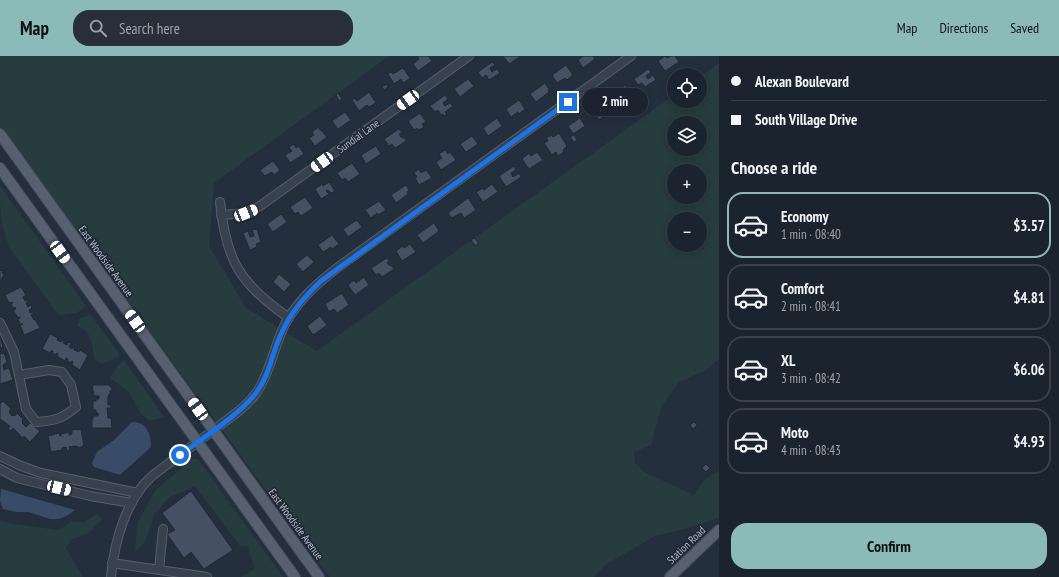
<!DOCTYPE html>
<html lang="en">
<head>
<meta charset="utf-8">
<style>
	:root { --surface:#1b232e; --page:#282f3a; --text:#f1f3f6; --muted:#a0a4aa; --line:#39404a; --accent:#8bbbb9 }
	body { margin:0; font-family:"PT Sans Narrow",sans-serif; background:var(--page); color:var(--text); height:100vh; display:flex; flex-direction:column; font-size:15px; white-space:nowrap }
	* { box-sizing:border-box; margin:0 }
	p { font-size:13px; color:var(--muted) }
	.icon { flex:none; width:22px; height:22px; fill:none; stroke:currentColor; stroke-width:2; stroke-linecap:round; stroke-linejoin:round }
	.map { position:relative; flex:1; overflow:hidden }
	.drawer { display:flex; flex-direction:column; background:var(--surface); width:340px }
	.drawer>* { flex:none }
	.guide { display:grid; align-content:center; height:88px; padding:0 12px; background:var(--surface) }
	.buttons { position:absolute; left:667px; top:12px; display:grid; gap:8px }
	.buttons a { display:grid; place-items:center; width:40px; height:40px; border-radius:50%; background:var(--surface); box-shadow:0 2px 10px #0003,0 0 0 1px var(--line); font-size:20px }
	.end { position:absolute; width:18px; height:18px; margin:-9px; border:5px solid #1a73e8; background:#fff; box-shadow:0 0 0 2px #fff }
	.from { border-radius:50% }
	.bubble { position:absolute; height:28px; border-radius:14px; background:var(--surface); box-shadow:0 2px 10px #0003,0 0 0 1px var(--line); font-size:13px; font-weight:700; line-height:28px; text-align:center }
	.car { position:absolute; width:12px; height:24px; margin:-12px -6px; border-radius:5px; box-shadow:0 0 3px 1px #0007; background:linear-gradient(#fff 24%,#345 0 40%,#fff 0 76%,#345 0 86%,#fff 0) }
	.guide b { display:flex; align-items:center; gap:14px; height:38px; font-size:15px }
	.guide b+b { border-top:1px solid var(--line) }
	.guide i { width:10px; height:10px; background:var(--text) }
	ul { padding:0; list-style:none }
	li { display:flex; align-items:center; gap:12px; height:66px; margin:0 8px 6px; padding:0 4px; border:2px solid var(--line); border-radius:16px }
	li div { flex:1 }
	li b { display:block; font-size:15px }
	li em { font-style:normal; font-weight:700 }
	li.active { border-color:var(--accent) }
	li>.icon { width:36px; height:36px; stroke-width:1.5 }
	h2 { padding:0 12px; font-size:18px; line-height:48px }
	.button { display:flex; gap:8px; margin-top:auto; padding:8px 12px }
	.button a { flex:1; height:46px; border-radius:16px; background:var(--accent); color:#111; font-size:16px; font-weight:700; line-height:46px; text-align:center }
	header { display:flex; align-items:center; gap:24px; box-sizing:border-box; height:56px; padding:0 20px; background:var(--accent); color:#111 }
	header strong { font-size:19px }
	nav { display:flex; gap:22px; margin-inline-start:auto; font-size:14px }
	.search { width:280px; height:36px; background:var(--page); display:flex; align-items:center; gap:10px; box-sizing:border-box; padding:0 14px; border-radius:16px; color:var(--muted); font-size:15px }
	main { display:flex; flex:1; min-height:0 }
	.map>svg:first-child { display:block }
</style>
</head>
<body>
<header>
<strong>Map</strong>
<div class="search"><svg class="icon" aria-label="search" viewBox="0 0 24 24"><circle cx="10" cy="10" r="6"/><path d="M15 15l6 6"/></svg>Search here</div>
<nav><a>Map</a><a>Directions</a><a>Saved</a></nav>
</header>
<main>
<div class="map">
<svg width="719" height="521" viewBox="0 0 719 521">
	<rect width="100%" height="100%" fill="#242f3e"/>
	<path fill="#263c3f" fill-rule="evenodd" d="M0,0H389L214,127L209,190L246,252L317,295L674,39V45H700V21L719,7V303L704,315L679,326L661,351L651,389L634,396L635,407L646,417L694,439L705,423L719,415V462L684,473L655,480L605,509L594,521H330L0,71ZM674,67H700V93H674ZM674,115H700V141H674ZM674,163H700V189H674Z
		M0,130L86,250L77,257L58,259L15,199C0,178 0,156 0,130Z
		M91,259L120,299L116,302L102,308L94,303C93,289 92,275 77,270L80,262Z
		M124,304L164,361L150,365L141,358L129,336L110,322L117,310Z
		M192,403H198L283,521H241L255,513L248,491L240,490L195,430L170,441L155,457L145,486L135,496L137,468L155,435Z
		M96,458L103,463L88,477L71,484L66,492L83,521H0V465L13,468L59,474L71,466H85Z"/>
	<path fill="#394c67" d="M132,366C147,366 151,378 151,391L120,419L94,411L92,407L97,396L114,384Z
		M1,433L75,454L66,460L59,463H50L28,456H17L3,453L0,445Z"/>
	<path fill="#455162" stroke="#1f2835" d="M417,0H428L432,5L418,15L413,8L419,3Z
		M503,0H521L509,8Z
		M583,0H593L595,3L583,12L578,4Z
		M665,0L667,2L671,0H675L679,6L665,15L658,5Z
		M492,6L495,9L490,12L492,16L497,13L500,17L489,24L486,19L482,22L478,16Z
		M566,9L573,19L567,24L565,22L557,27L552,19Z
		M403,12L410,22L403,27L401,23L394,28L388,18L391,16L393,18Z
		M648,13L651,16L646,20L648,23L653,19L656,24L645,31L642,27L638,29L634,23Z
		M468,23L474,30L460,41L454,33Z
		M545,27L549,33L548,34L549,36L536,46L530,38Z
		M387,28L388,31L384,34L382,31Z
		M625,29L631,37L624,42L627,46L623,48L620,44L618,46L612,38Z
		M369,36L376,47L369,51L367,49L359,55L352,44L355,42L357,45Z
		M338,37L342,43L339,45L336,39Z
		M445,39L448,43L443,47L445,50L450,47L453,50L445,56L447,58L444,60L443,58L441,59L438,54L435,56L430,50Z
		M519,44L525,53L519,58L518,56L511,61L506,53Z
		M603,44L606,48L601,52L604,55L609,51L612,55L599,64L596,59L594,61L589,55Z
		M345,56L351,64L338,73L332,65Z
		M420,57L426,66L422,68L424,71L419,74L417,72L414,74L408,65Z
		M497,62L502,70L488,80L483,72Z
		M580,62L585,70L573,78L568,70Z
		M318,71L320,74H321L327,81L315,90L309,82L314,79L312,76Z
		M399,73L402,77L399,78L402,82L404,81L406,85L395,92L392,88L389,90L384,83Z
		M559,77L567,90L563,94L564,96L558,100L556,96L552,99L544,87L548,85L546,82L552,79L553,81Z
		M574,79L577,84L574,86L570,81Z
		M472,80L478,88L466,96L460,88Z
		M294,88L296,92L299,90L304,98L290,107L285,99L292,95L289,91Z
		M376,90L381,98L366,108L361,99Z
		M445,94L448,98L450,96L456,104L441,114L436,106L442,102L439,98Z
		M537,96L543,104L529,113L522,103L529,97L531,100Z
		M273,105L280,114L274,119L272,116L265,120L260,114Z
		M352,107L360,118L348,126L345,122L342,124L337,117Z
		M514,110L516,114L511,117L513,121L519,117L521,121L506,131L499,120Z
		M419,113L421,117L426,114L432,122L419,129L415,122L417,121L414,117Z
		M329,126L335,135L331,137L328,134L326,135L329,138L321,143L315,133L322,128L323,130Z
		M492,128L498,136L483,146L476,136L483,132L484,134Z
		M406,129L409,134L407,136L408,138L396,147L391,139Z
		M305,141L313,152L301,160L298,156L295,158L290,151Z
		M468,142L476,154L464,162L461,157L452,162L448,157Z
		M379,145L386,154L378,159L377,157L371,162L365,154Z
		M281,158L287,166L273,176L267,168Z
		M357,164L362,171L348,181L343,173Z
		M434,167L439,175L423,187L417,179Z
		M257,173L261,186L256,188L257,191L250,194L243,177L248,175L250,181L254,180L252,174Z
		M332,179L339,188L332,193L331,191L323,196L318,189Z
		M474,182L479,187L475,190L471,184Z
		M410,188L416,196L402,205L396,195L403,190L404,192Z
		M307,199L314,206L303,216L296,208Z
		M387,202L389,205L387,207L390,210L391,209L394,213L382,221L379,217L376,219L371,212Z
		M0,214L3,215L2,217L4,218L0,227Z
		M279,218L291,228L284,236L273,226Z
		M364,221L369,229L355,239L348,229L354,224L356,227Z
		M21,231L26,239L23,241L25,245L27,244L28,246L26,247L28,251L31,249L32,252L29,254L30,257L33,256V258L31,259L34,264L35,263L40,272L24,279L20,269L23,268H20L18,263L20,262V261L18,262L13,254L16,253L15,251L13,252L11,248L13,247L12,246L9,247L5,239Z
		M342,237L349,249L337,257L334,253L329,256L325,248Z
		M320,260L327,269L313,279L307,270Z
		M50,278L58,282L57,284L61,286L62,284L64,285L63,287L67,289L68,286L71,287L69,291L72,293L73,291L75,292L74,294L79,296L80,294L88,299L80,314L72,309L73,306L72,305L71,307L67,305L68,303L66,302L65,305L57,300L58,298L57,297L56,299L52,297L53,295H51L50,297L42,293Z
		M0,279L3,291L0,292Z
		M4,297L7,306L3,309L4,314L9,312L13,324L0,328V298Z
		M92,329H110V331H112V335H110V338H109L108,341V349H111V352H107L108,362H111L112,372H92V363H93V360H98V357H96V354H93V345H96V343H99V340H94Z
		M3,345L11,353L9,356L12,360L13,359L15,360L17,357L23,363L22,365L23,366L22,367L26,371L30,367L40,375L30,386L24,380L23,382L13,372L11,375L8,373L10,370L0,363V348Z
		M694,366L697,369L693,373L690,369Z
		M77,373V374L81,373L84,390H82V391L78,392L77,390L75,391V390L69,391L70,394L67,395L66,391L62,392V394L51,396L48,380L59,377L60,380H61V378L69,376V379L72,378V374Z
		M706,408L710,412L706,416L702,412Z
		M191,435L233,494L204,513L191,496L184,502L167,478L175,474L162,457Z"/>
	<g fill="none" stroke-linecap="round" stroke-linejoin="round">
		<g stroke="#565f6c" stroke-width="10">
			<path id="minor" d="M220,146C226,205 240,228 289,262
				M221,159L246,157L260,150L469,0
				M0,267L14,296L26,353L36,366C54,365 62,363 76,351L71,329L62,316L49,314L19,319
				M0,400L21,410L41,417L138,437
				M0,413L17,422L90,440L132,447
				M112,507L207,521
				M159,514L163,473
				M111,521C114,487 126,443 152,420C171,405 191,391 211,376C226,364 245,353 257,336C269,318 273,297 281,277C292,249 317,227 341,209L631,0"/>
		</g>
		<g stroke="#414a57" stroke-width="12">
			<path id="major" d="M0,78L319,521
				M0,112L295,521
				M670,521L719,474"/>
		</g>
		<use href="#minor" stroke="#38414e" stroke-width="8"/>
		<use href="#major" stroke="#56606e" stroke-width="10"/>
	</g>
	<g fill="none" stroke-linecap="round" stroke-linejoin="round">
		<path stroke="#1a73e8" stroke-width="5" d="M180,399C203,382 239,359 256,337C270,319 272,296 282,276C291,256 305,240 321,225L568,46"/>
	</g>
	<g text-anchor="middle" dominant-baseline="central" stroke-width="3" stroke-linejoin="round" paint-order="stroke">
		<g font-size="11" fill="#b4bcc9" stroke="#1d2633">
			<text transform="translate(358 80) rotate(-36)">Sundial Lane</text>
			<text transform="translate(106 205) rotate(54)">East Woodside Avenue</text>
			<text transform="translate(296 468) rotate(54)">East Woodside Avenue</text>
			<text transform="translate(686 489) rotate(-44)">Station Road</text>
		</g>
	</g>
</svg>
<div class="buttons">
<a><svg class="icon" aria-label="locate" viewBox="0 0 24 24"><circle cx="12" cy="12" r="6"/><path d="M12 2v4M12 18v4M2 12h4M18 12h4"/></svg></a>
<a><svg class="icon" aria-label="layers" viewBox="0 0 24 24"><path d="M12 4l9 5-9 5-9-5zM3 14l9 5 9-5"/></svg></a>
<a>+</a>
<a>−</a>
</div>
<i class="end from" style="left:180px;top:399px"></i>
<i class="end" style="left:568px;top:46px"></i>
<div class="bubble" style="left:582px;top:32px;width:66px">2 min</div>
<i class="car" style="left:408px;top:44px;rotate:234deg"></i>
<i class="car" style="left:322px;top:106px;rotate:234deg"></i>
<i class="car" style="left:246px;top:157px;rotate:68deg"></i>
<i class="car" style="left:60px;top:196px;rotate:144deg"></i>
<i class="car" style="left:135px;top:265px;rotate:324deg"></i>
<i class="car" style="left:198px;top:353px;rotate:324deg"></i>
<i class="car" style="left:59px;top:432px;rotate:104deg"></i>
</div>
<section class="drawer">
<div class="guide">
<b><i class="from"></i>Alexan Boulevard</b>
<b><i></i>South Village Drive</b>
</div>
<h2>Choose a ride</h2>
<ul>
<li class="active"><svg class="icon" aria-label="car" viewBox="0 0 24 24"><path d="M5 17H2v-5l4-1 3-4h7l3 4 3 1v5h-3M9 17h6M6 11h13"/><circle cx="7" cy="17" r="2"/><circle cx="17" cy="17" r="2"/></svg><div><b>Economy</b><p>1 min · 08:40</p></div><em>$3.57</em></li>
<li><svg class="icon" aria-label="car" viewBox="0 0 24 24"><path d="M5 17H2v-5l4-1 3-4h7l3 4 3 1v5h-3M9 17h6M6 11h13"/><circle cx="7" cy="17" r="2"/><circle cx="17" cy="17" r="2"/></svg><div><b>Comfort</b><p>2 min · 08:41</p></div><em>$4.81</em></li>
<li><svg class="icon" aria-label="car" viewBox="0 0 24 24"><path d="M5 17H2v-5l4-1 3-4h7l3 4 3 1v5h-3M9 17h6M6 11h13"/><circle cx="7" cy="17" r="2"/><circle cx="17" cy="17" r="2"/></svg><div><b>XL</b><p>3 min · 08:42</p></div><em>$6.06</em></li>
<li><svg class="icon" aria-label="car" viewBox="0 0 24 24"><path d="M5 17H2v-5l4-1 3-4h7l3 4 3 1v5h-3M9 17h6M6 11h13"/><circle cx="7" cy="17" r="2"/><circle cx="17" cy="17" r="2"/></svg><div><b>Moto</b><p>4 min · 08:43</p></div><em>$4.93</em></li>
</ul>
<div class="button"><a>Confirm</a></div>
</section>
</main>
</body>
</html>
